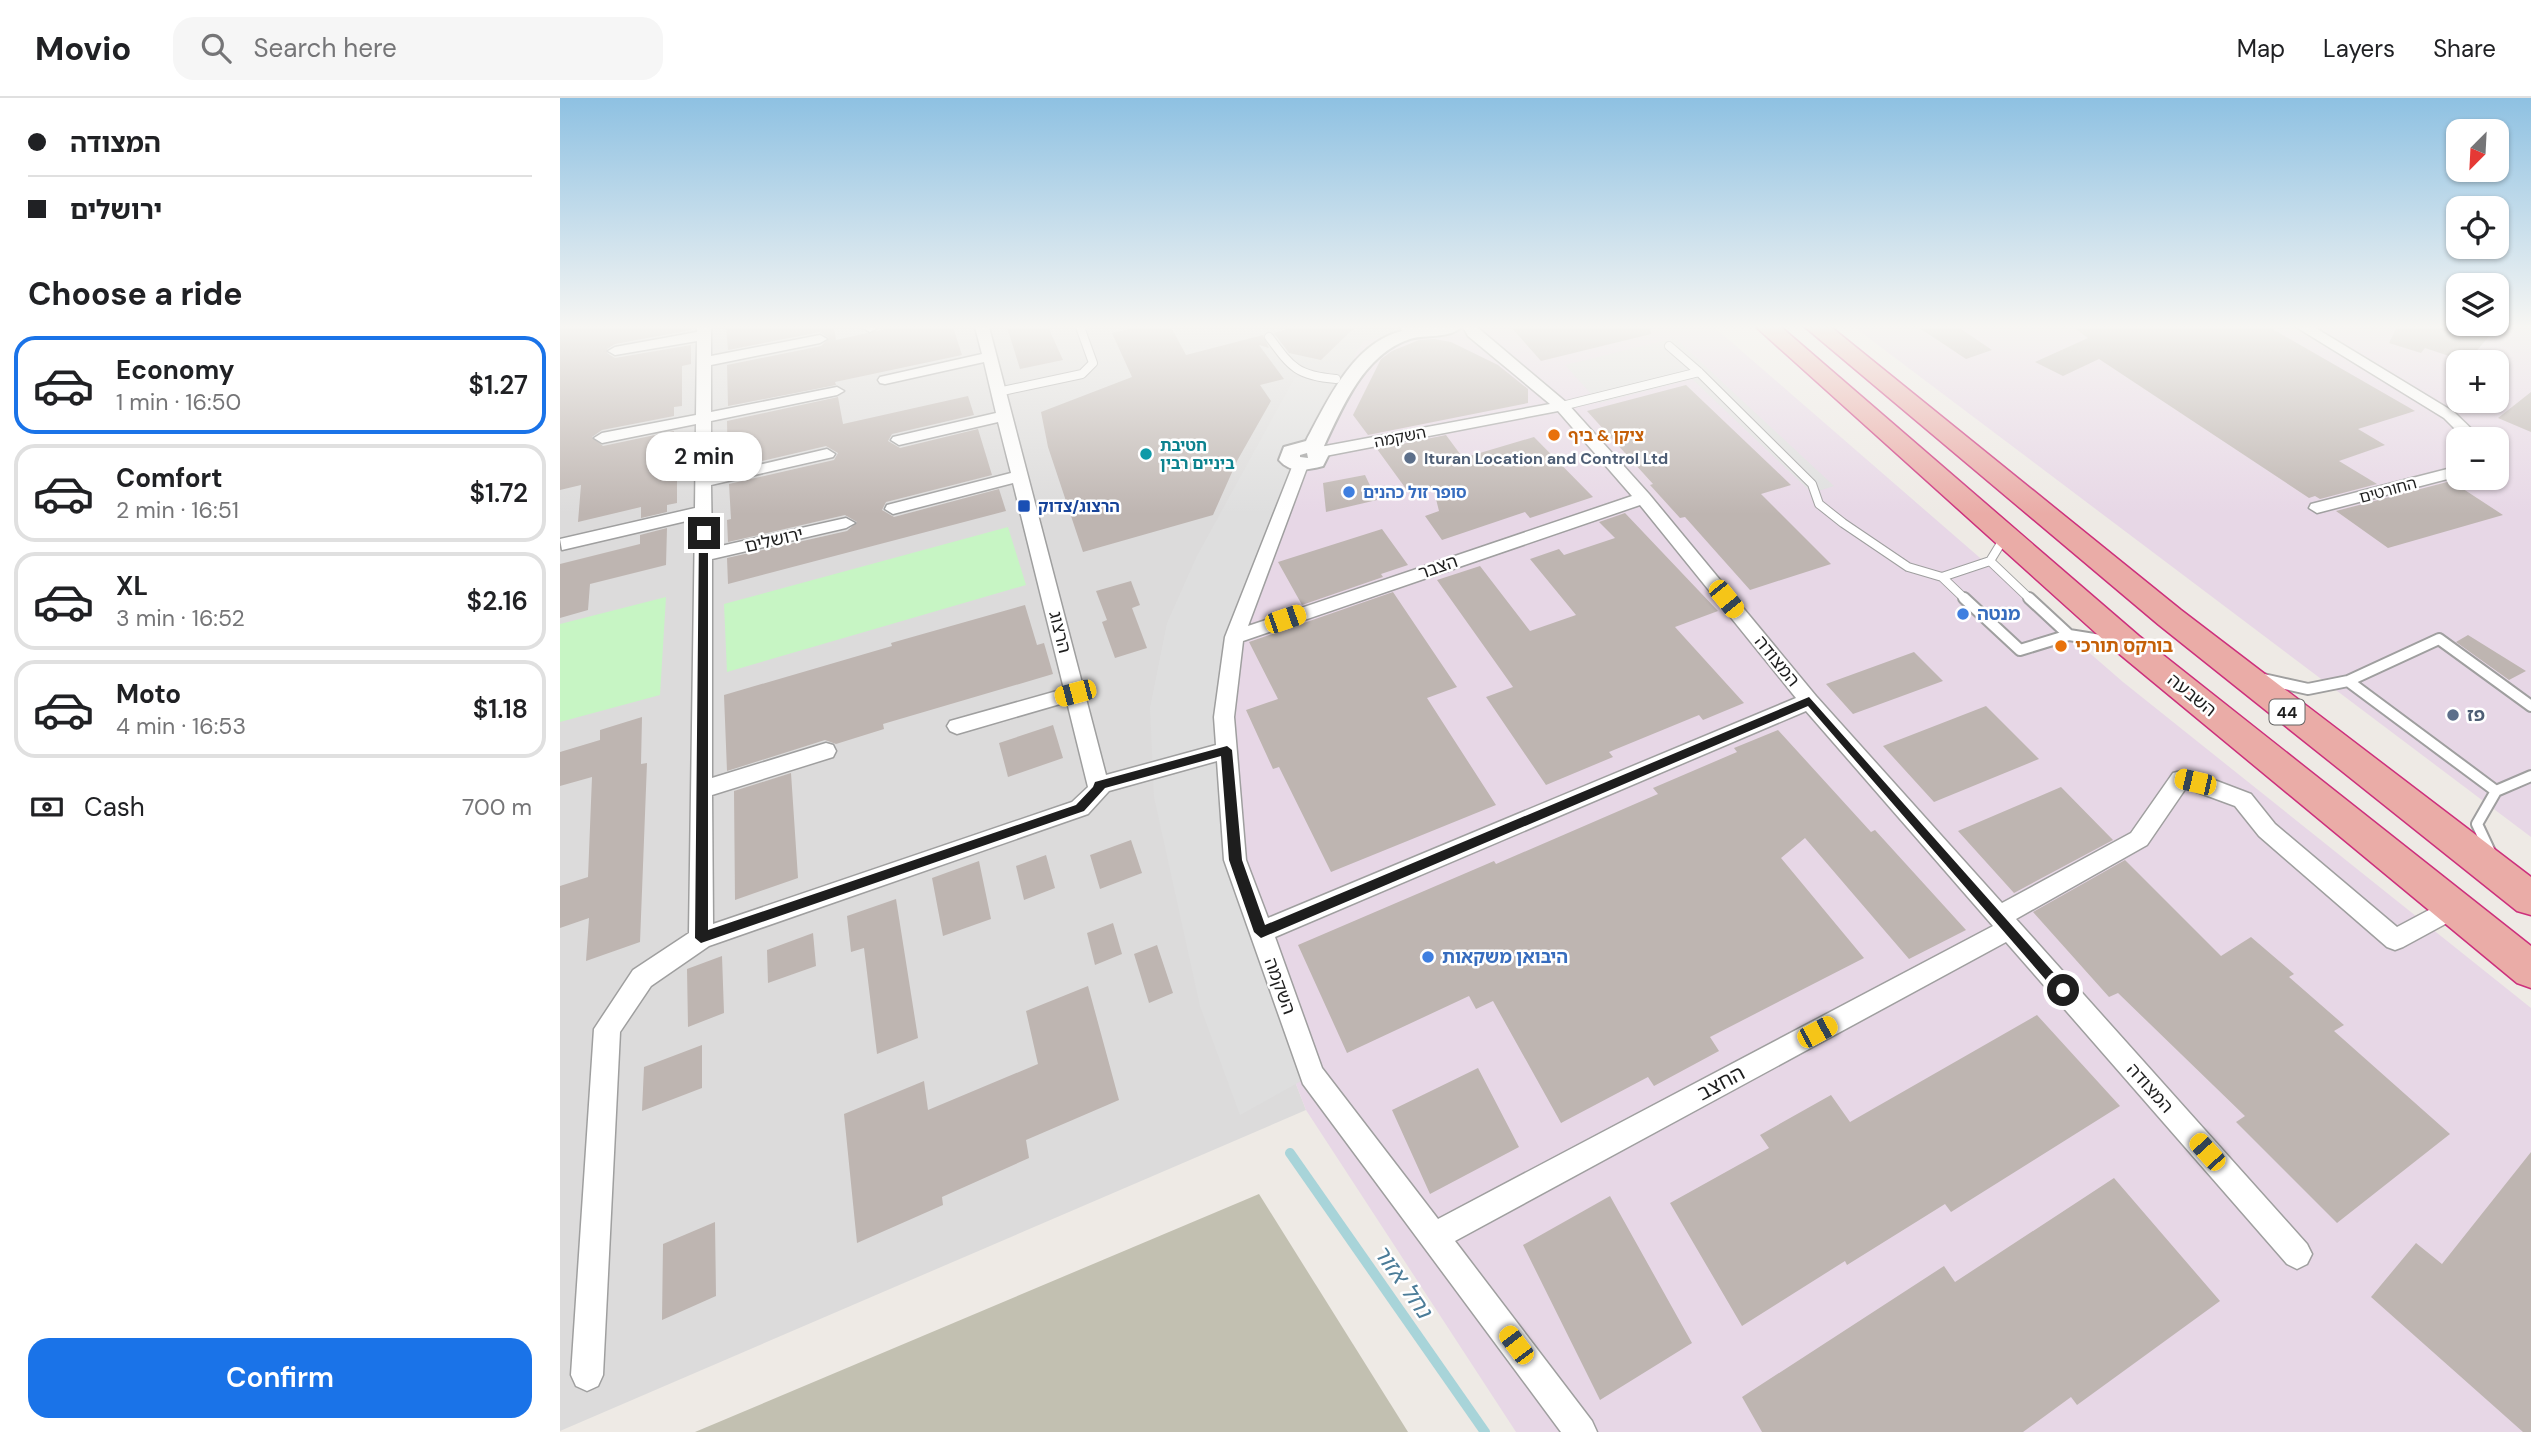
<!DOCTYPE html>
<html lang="en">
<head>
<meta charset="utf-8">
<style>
	:root { --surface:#fff; --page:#f6f6f6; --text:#202124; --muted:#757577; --line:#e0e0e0; --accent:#1a73e8 }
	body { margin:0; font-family:"DM Sans","Noto Sans Hebrew",sans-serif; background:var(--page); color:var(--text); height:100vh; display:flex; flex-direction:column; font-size:26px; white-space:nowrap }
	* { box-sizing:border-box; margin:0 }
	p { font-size:23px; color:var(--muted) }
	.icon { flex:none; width:38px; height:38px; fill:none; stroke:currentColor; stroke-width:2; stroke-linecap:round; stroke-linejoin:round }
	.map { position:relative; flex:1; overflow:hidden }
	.details { display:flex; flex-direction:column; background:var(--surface); width:560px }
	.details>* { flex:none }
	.hud { display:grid; align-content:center; height:154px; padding:0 28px; background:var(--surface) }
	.needle { width:46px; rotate:204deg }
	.fabs { position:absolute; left:1886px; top:21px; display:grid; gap:14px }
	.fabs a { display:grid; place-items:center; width:63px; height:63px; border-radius:14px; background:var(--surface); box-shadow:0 2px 5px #0004; font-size:35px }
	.end { position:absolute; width:32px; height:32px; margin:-16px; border:9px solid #1e1e1e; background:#fff; box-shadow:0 0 0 4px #fff }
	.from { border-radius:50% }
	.bubble { position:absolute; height:49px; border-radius:21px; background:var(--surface); box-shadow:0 2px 5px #0004; font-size:23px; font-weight:600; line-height:49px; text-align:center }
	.car { position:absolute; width:21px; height:42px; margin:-21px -10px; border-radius:9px; box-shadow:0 0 5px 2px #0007; background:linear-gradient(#f5c518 24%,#345 0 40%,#f5c518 0 76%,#345 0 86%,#f5c518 0) }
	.hud b { display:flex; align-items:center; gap:24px; height:66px; font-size:26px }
	.hud b+b { border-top:2px solid var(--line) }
	.hud i { width:18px; height:18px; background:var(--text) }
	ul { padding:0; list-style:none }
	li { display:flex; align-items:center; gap:21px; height:98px; margin:0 14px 10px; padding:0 14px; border:4px solid var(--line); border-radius:21px }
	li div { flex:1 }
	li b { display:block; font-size:26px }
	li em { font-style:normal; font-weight:600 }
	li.current { border-color:var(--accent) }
	li>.icon { width:63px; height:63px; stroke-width:1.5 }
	h2 { padding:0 28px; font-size:32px; line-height:84px }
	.pay { display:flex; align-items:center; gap:18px; height:77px; padding:0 28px; font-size:26px }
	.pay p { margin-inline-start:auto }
	.button { display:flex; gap:14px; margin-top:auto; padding:14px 28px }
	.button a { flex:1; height:80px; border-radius:21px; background:var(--accent); color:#fff; font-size:28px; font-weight:600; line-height:80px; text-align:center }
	header { display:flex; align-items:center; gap:42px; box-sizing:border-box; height:98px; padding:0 35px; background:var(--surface); border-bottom:2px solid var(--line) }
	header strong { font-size:33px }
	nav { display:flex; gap:38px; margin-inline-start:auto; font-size:24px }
	.search { width:490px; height:63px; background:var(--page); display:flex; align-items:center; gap:18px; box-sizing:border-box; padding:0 24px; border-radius:21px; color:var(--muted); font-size:26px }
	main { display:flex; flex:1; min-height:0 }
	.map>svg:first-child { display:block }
</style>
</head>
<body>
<header>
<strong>Movio</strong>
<div class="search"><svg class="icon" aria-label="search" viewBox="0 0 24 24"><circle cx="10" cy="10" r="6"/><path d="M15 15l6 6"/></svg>Search here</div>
<nav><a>Map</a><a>Layers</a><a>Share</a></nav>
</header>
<main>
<section class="details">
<div class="hud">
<b><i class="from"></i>המצודה</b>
<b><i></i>ירושלים</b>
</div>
<h2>Choose a ride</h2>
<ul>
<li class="current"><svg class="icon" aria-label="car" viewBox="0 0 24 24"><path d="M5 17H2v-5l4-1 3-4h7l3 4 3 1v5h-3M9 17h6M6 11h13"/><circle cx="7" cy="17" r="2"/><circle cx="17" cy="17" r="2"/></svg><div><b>Economy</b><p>1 min · 16:50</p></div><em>$1.27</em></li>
<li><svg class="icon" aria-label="car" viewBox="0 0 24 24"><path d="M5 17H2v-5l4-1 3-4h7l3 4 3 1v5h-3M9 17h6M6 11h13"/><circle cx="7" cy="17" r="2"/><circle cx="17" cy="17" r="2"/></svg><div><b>Comfort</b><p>2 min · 16:51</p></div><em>$1.72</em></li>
<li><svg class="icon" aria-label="car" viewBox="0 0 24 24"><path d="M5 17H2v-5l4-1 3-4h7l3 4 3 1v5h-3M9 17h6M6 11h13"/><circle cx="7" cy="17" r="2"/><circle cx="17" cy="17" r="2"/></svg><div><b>XL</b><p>3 min · 16:52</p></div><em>$2.16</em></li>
<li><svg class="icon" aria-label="car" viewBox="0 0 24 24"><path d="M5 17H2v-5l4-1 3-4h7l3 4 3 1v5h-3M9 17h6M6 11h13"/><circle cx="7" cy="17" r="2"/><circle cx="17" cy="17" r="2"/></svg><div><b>Moto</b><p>4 min · 16:53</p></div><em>$1.18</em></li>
</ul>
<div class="pay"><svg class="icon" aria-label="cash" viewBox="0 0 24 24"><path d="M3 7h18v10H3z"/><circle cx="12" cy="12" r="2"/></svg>Cash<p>700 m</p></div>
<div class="button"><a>Confirm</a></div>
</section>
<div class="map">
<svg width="1971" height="1334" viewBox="0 0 1971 1334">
	<rect width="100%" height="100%" fill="#eeeae5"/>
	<path fill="#dcdbdb" d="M0,229H865L692,873L746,1012L0,1333Z"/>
	<path fill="#e7d7e6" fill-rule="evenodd" d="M865,229H1154L1563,584L1971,910V1334H956L746,1012L692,873L653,526L803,243Z
		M1294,229H1971V739ZM1899,264H1937V303H1899ZM1899,341H1937V380H1899Z"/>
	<path fill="#c2c0b1" d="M699,1096L848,1334H135Z"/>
	<path fill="#c7f5c4" d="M448,429L466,487L167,574L164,506Z
		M106,499L100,597L0,624V526Z"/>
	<path fill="#dedede" d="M1115,240L1274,388L1252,395L1132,281L1039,305L1005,267Z
		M735,279L775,282L740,349L674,539L664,619L685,788L752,977L680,1017L640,908L594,699L590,610L607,525L637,458Z"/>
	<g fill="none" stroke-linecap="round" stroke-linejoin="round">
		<path stroke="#a8d4d9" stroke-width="10" d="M730,1055L925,1334"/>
	</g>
	<path fill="#beb5b1" d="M0,229H131V232L55,246L47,251V255L55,260L131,247V266L122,268V308L114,309V318L42,332L32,339L43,348L114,333L113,374L117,373V405L107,407V414L81,420V409L18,424L21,387L0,392Z
		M166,229H274L276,242L334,229H393L402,257L275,284L276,287L168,308L167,267L261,248L269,240L260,234L168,252Z
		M447,229H488L503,262L460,271Z
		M578,229H611L626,257L703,237L709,250L699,247L724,281L700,287L711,303L677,363L653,417L523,454L488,349L481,314L572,279L552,235Z
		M733,229H795L761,262L729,255L714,235Z
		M951,229H1090L1091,236L981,263Z
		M1358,229H1398L1432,252L1406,261Z
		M1513,229H1709L1855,313L1798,331L1825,347L1779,363L1817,386L1760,401L1755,398L1749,400L1539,261L1503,278L1475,264L1528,240Z
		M1837,229H1937L1907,264L1865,250L1861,255L1829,245Z
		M874,241L891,244L938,267L968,291V305L808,337L793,317L821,261L832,253L859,242Z
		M1126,287L1231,387L1201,396L1271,466L1190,492L1125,419L1120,420L1090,387L1093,386L1027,313Z
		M1971,294V334L1938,320Z
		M408,298L414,317L332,336L328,343L340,350L418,331L432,377L326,404L322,412L334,419L439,391L446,413L168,486L167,460L287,433L297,424L285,417L168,444L167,422L171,421L169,386L274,362L278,355L266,348L168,371L167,323L278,299L283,326Z
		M886,337L903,360L974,339L1033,399L970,420L965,414L882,442L865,418L879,413L873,389L849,395L817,351Z
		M805,377L817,402L766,414L763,385Z
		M1891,383L1943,417L1828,450L1776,413Z
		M1065,415L1158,513L1115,529L1184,605L1143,622L1139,617L1049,654L1053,659L986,687L926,599L953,589L877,482L920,468L970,533L1016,517L970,461L999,451L1004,457L1055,440L1039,424Z
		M107,430L106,467L30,486L28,512L0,520V466L80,446V437Z
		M822,431L848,467L821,476L823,479L742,507L718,464Z
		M571,483L580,507L572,510L587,550L555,560L542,524L547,522L536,493Z
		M833,494L897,589L867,600L936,707L771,774L719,669L713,671L686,612L718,601L689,544Z
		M465,507L477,547L484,545L493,576L323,626L324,631L276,646L265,642L167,673L164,597L332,548L331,545Z
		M1908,537L1966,573L1949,582L1896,544Z
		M1354,554L1383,583L1293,616L1266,586Z
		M1426,608L1479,661L1374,704L1323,648Z
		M82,619L81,666L87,665L80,844L26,863L29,820L0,830V788L28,779L32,679L0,688V654L40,642V632Z
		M493,627L503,660L448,679L439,645Z
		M1218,632L1311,734L1315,732L1406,832L1349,861L1245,740L1221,760L1304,860L1150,939L1159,953L1094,988L1088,979L1001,1025L933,903L916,911L909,898L787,955L738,847L934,763L936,766L1098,696L1093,690L1177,654L1174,650Z
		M231,675L238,780L175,802L174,693Z
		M1501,689L1553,742L1454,795L1398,733Z
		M571,742L582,775L540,791L530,757Z
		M486,757L495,790L464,802L456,768Z
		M1565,762L1661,858L1691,839L1734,876L1729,879L1784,927L1774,933L1890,1036L1777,1125L1676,1024L1685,1018L1558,895L1549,899L1473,814Z
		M419,763L431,821L383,838L372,780Z
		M336,801L358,940L317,956L304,850L291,854L287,818Z
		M553,825L562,856L535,867L527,835Z
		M253,835L256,868L208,885L207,852Z
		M597,847L613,895L589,905L574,856Z
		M162,858L164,915L128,929L127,871Z
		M528,888L559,1002L466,1042L469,1060L382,1099L383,1107L297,1145L284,1016L364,983L368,1012L478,966L466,913Z
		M1477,917L1560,1008L1391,1114L1385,1106L1287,1167L1285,1163L1182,1228L1110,1105L1209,1050L1200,1037L1271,997L1290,1024Z
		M142,947V990L82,1013L84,969Z
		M918,970L959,1049L870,1096L832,1012Z
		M1971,1054V1334H1963L1811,1199L1856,1145L1882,1166Z
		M1554,1080L1660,1203L1517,1307L1511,1299L1463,1334H1202L1182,1299L1384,1168L1395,1184Z
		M1050,1098L1132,1245L1040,1302L963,1147Z
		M155,1124L156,1198L102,1222L103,1146Z"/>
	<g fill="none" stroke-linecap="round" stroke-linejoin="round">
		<g stroke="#9f9f9f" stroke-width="10">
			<path id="service-far1" d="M709,239C731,269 737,278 776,281
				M1109,248L1139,274L1252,386L1259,406L1283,425L1348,469L1382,479
				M438,294L522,276L533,265L520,229
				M1002,308L1139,274
				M1446,437L1430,463L1471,502
				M1406,502L1382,479L1430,463"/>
		</g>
		<g stroke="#9f9f9f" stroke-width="14">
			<path id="service" d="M1404,500L1460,552L1509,537
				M1469,500L1509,537L1559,545
				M1703,581L1748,591L1788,583L1936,693L1917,726L1932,758
				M1788,583L1879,541L1971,608
				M1936,693L1971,678"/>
		</g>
		<g stroke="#9f9f9f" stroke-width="3">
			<path id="minor" d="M137,229H151V258L260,237L267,241L260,245L151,267V314L277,289L284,293L277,297L151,323V378L267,351L275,356L273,359L151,387L152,450L286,420L295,425L286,430L152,461V680L266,645L273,647L276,653L273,659L152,697L153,826L512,704L528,689L507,604L397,636L390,633L387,628L390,623L504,591L453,385L333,416L325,411L327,407L451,375L438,324L339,347L331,342L333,339L436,315L424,264L325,286L320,285L318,282L320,279L422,256L415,229H429L546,677L656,647L654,619L665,539L734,364H746L748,367L688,528L1072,398L998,313L760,359L754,357L752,354L754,351L760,349L990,306L908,238L903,229H917L1007,305L1089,396L1256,598L1442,805L1571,735L1613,675L1621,673L1649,680L1691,696L1715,726L1837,829L1884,804L1892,801L1900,804L1904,811L1900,818L1843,849L1835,852L1827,849L1699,738L1675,708L1626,690L1587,747L1456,821L1747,1146L1752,1156L1747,1166L1737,1171L1727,1166L1446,844L895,1143L1032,1323L1037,1334H1001L743,986L664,762L657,663L549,693L528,716L149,848L91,888L60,934L43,1277L38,1288L27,1293L16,1288L11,1277L34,931L73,872L129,835L135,421L2,452L0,441L135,410L136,326L42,345L34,340L42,335L136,317L137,243L55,257L48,253L55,249L137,234ZM1080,407L1236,600L708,820L686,762L674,619L683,543ZM1246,613L1433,828L878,1121L762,970L715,839Z
				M320,229L310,234L303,230V229Z
				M1736,229H1754L1894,314L1922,341H1905L1884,320Z
				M1899,368V378L1757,415L1749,410L1751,406Z"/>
		</g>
		<g stroke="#9f9f9f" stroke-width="4">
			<path id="tertiary" d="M840,229H901C890,241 865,236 850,241C804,256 783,308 764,348L770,354L763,368C747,372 731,376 719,362L724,349L746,343C768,302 793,245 842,233ZM747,355L748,360L740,359V357Z"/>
		</g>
		<g stroke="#cd307c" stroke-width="3">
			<path id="trunk" d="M1196,229H1221L1579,538L1971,848V890L1957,885L1557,554Z
				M1245,229H1271L1621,512L1971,779V817L1957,813L1599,527Z"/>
		</g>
		<use href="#service-far1" stroke="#fff" stroke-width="8"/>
		<use href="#service" stroke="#fff" stroke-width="10"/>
		<use href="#minor" fill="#fff" fill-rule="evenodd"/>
		<use href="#tertiary" fill="#fff" fill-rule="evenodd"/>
		<use href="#trunk" fill="#eaaca7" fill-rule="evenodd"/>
	</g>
	<linearGradient id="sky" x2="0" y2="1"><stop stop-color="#8ec1e2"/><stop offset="0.55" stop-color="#f7f6f3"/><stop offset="1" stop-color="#f7f6f3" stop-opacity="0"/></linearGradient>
	<rect width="1971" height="416" fill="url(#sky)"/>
	<path fill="#1e1e1e" d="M144,432L148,435V832L516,707L533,689L535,684L667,648L672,652L682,762L705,827L1249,599L1509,892L1503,898L1498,896L1248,608L701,840L694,834L669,762L661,658L545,690L524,713L141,845L135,840L139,435Z"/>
	<g fill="#e8710a" stroke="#fff" stroke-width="2.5">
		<circle cx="994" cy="337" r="7"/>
		<circle cx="1501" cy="548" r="7"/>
	</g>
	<circle fill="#0f9aa8" stroke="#fff" stroke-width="2.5" cx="586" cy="356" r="7"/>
	<g fill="#5c6f8a" stroke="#fff" stroke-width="2.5">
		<circle cx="850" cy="360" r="7"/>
		<circle cx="1893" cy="617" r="7"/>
	</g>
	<g fill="#3f7fe0" stroke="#fff" stroke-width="2.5">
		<circle cx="789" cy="394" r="7"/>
		<circle cx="1403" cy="516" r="7"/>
		<circle cx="868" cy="859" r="7"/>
	</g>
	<rect fill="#1a4fb4" stroke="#fff" stroke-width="2.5" x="457" y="401" width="14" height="14" rx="3.5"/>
	<g text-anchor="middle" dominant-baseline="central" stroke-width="5" stroke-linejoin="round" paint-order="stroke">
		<g font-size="16" font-weight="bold" fill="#c56008" stroke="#fff" text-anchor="start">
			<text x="1008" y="337">ציקן &amp; ביף</text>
		</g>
		<g font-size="16" fill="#1e1e1e" stroke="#fff">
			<text transform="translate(840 339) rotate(-11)">השקמה</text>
			<text transform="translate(1828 392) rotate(-15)">החורטים</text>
		</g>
		<g font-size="16" font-weight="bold" fill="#0d838f" stroke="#fff" text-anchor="start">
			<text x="600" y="347">חטיבת<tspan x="600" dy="18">ביניים רבין</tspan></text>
		</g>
		<g font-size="16" font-weight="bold" fill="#4e5e75" stroke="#fff" text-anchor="start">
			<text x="864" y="360">Ituran Location and Control Ltd</text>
		</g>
		<g font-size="16" font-weight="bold" fill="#366cbe" stroke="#fff" text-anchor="start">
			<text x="803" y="394">סופר זול כהנים</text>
		</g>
		<g font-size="16" font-weight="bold" fill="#164399" stroke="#fff" text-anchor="start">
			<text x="478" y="408">הרצוג/צדוק</text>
		</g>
		<rect fill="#fff" stroke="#626262" stroke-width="2" x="1709.5" y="601.5" width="35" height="25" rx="5"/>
		<g font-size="16" font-weight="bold" fill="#1e1e1e">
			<text x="1727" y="614">44</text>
		</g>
		<g font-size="18" fill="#1e1e1e" stroke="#fff">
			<text transform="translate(214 442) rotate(-13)">ירושלים</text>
			<text transform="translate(878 469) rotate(-19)">הצבר</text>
			<text transform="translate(500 534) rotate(76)">הרצוג</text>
			<text transform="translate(1217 563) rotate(51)">המצודה</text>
			<text transform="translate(1632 597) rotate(39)">השבעה</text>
			<text transform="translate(720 888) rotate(70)">השקמה</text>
			<text transform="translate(1590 990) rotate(48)">המצודה</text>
		</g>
		<g font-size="18" font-weight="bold" fill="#366cbe" stroke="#fff" text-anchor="start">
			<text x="1417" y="516">מנטה</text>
			<text x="882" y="859">היבואן משקאות</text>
		</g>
		<g font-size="18" font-weight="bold" fill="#c56008" stroke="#fff" text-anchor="start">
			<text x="1515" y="548">בורקס תורכי</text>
		</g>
		<g font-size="18" font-weight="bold" fill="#4e5e75" stroke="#fff" text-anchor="start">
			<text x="1907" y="617">פז</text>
		</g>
		<g font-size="21" fill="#1e1e1e" stroke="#fff">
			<text transform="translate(1161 985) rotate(-28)">החצב</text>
		</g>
		<g font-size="23" font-style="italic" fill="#4b7c98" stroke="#fff">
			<text transform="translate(843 1183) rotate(55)">נחל אזור</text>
		</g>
	</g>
</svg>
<div class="fabs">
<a><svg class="needle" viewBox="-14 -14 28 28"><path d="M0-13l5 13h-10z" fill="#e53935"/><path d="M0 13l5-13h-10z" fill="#757577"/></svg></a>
<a><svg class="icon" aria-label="locate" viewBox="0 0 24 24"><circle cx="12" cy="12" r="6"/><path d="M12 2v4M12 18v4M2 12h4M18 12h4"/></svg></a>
<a><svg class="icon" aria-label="layers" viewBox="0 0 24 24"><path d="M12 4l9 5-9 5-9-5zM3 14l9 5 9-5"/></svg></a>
<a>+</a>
<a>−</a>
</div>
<i class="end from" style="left:1503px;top:892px"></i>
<i class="end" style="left:144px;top:435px"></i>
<div class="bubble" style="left:86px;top:334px;width:116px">2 min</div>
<i class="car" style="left:1166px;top:501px;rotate:141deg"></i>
<i class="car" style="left:725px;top:521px;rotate:71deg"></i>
<i class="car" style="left:515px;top:595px;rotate:255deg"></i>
<i class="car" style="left:1635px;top:684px;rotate:283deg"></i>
<i class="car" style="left:1257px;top:934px;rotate:62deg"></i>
<i class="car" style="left:1647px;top:1054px;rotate:318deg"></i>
<i class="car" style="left:956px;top:1247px;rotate:323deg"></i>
</div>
</main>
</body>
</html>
